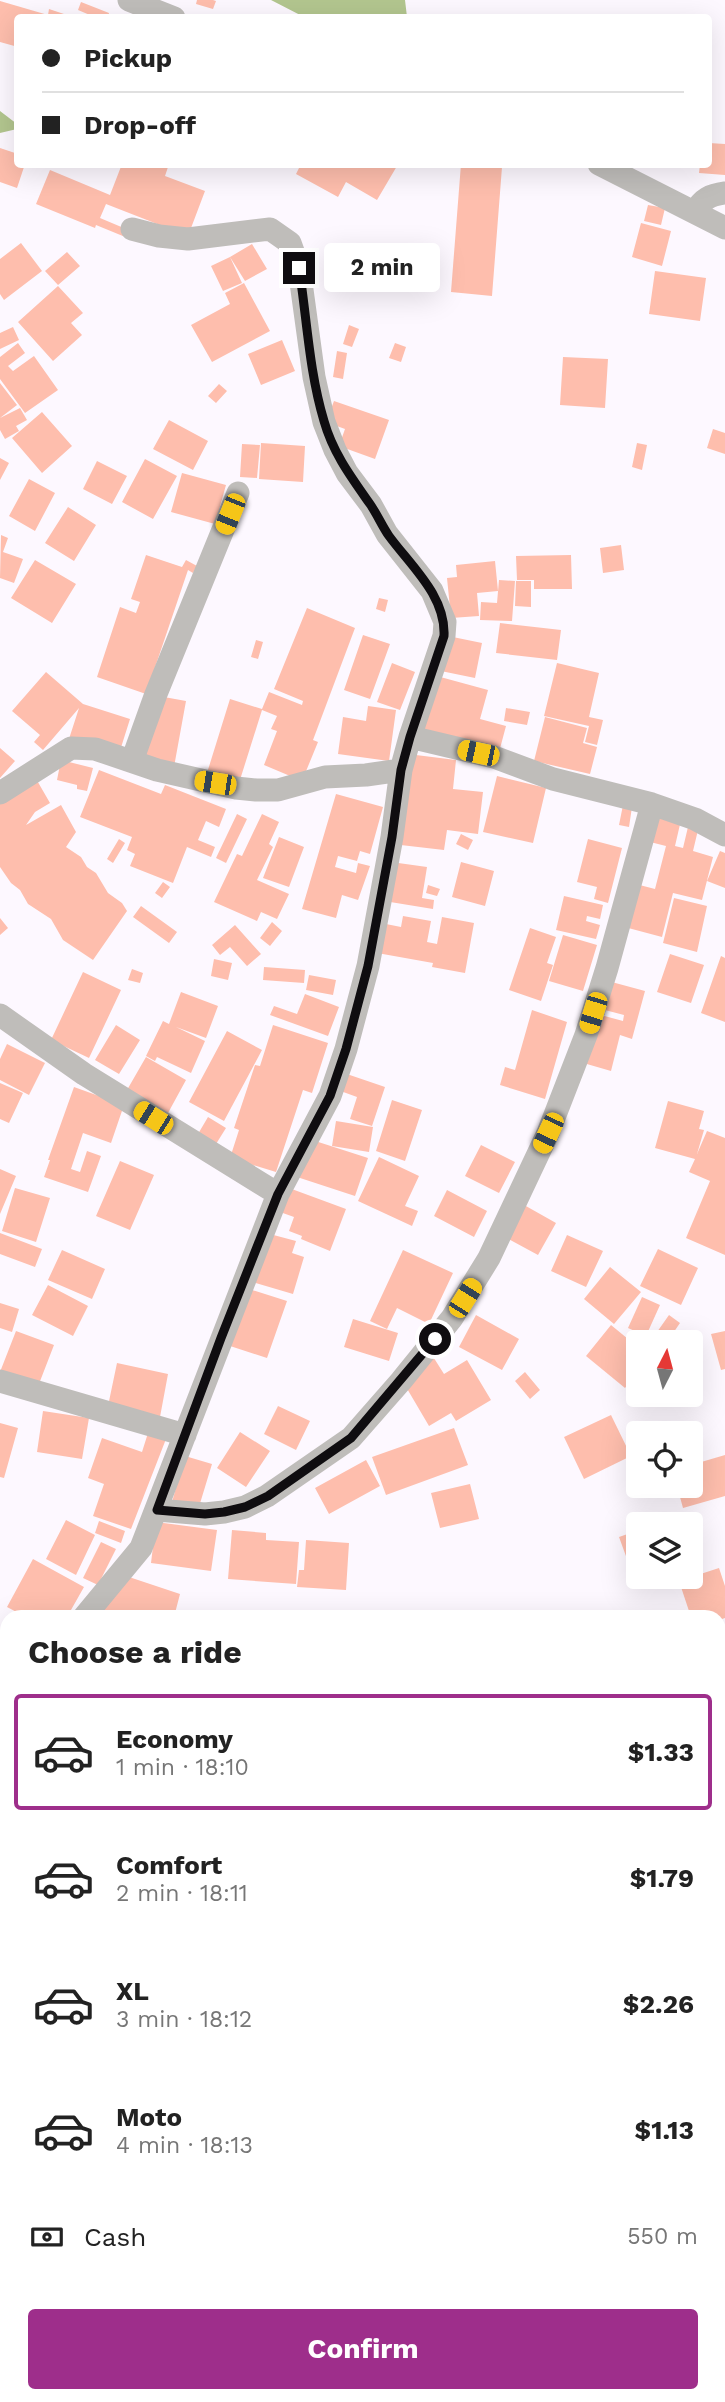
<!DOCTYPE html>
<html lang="en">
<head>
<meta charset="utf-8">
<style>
	:root { --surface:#fff; --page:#f2f2f2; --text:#222; --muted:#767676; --line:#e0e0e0; --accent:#9e2e8b }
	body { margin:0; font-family:"Work Sans",sans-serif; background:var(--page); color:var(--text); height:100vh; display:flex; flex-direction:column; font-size:26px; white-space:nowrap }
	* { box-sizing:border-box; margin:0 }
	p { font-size:23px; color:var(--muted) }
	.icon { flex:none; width:38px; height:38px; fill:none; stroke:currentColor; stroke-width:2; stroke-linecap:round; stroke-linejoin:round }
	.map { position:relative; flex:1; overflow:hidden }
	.panel { position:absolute; left:0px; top:1610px; width:726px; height:793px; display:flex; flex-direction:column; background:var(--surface); border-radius:21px 21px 0 0; box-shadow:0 7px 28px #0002 }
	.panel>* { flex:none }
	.guide { position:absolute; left:14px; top:14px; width:698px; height:154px; border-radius:7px; box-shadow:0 7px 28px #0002; display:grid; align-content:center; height:154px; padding:0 28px; background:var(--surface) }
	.needle { width:46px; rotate:6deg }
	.buttons { position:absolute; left:626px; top:1330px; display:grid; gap:14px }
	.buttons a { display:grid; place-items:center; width:77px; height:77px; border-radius:7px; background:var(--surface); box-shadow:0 7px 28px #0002; font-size:35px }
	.end { position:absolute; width:32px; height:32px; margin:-16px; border:9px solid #0f0d10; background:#fff; box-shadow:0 0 0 4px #fff }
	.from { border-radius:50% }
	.bubble { position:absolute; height:49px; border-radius:7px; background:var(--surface); box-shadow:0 7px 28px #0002; font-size:23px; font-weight:700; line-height:49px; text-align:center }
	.car { position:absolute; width:21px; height:42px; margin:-21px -10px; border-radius:9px; box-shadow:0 0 5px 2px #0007; background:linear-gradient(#f5c518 24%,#345 0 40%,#f5c518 0 76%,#345 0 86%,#f5c518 0) }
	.guide b { display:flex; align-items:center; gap:24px; height:66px; font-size:26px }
	.guide b+b { border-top:2px solid var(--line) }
	.guide i { width:18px; height:18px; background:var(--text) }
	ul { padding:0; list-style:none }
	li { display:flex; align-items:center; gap:21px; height:116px; margin:0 14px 10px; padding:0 14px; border:4px solid transparent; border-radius:7px }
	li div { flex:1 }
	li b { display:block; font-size:26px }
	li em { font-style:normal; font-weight:700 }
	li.selected { border-color:var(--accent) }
	li>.icon { width:63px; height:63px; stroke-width:1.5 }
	h2 { padding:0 28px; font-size:32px; line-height:84px }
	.pay { display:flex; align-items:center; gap:18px; height:77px; padding:0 28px; font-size:26px }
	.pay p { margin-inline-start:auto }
	.cta { display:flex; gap:14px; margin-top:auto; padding:14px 28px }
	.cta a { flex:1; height:80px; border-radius:7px; background:var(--accent); color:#fff; font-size:28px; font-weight:700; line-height:80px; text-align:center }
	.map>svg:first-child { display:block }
</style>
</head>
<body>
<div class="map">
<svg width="725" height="2402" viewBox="0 0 725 2402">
	<rect width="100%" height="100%" fill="#fdf8ff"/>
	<path fill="#b3c68f" d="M271,0H405L407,17H304Z
		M0,111L17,124V129L0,133Z"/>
	<path fill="#febead" d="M197,0H213L216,1L213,9L196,4Z
		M0,1L48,15L49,9L76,18H18V47L0,42Z
		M81,2L109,13L108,18H97L78,10Z
		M709,143L725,144V175L699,173L700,164H709Z
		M0,148L18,154V164H25L17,188L0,182Z
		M122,164H169L165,176L205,191L188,236L106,204L100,218L138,234L135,241L96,225L95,228L36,204L50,170L110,195Z
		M301,164H395L397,166L377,200L346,182L338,197L296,174Z
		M461,164L502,167L492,296L451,292Z
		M648,205L665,208L661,225L644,221Z
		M641,223L671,231L662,266L632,257Z
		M21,243L42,271L4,300L0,294V259Z
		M252,244L267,269L245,281L230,257Z
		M67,252L80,266L58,285L45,271Z
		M230,257L242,283L223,291L211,266Z
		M655,271L706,278L700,321L649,314Z
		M244,283L270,331L212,362L191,325L230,304L225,293Z
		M58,286L83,313L71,323L82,335L53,361L18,322Z
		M349,325L359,329L352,347L343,344Z
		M13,327L19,340L0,349V333Z
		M282,340L295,371L261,385L248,354Z
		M18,343L25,353L8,366L13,371L34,356L58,390L25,413L0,379V357Z
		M395,343L406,347L401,362L389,358Z
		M337,351L347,353L343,379L333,377Z
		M563,357L608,359L605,408L560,405Z
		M0,383L17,405L0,418Z
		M219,384L227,391L216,403L208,396Z
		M334,401L389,420L375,459L339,446L345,429L326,422Z
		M20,408L27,420L16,426L19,431L5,439L0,430V418Z
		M42,412L72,446L42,473L12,438Z
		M169,420L208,441L193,470L153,449Z
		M713,429L725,433V454L707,448Z
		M261,443L305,446L303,482L259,479Z
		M637,443L647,445L642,470L632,467Z
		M242,444L260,445L257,478L240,477Z
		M0,458L9,463L0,480Z
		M145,459L177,476L153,519L122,502Z
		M97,461L127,476L112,504L83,489Z
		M182,473L226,485L215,524L171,512Z
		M29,479L55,493L35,531L9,516Z
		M68,507L96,525L74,561L45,543Z
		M1,535L8,538L3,552L23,559L14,583L0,578Z
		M621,545L624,570L603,573L600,548Z
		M146,555L182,567L186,560L197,566L193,573L188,570L146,694L97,677L120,607L136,613L140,602L131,599Z
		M571,555L572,589H534V580H517L516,556Z
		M35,560L76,584L52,623L11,598Z
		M495,561L498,591L477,593L479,616L451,618L447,578L457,577L456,565Z
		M499,580L515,581L512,621L480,620L481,602L497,603Z
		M516,581H531V607L515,606Z
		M379,598L388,600L385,612L376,609Z
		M307,608L355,628L313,740L318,742L302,781L264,765L277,731L271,729L277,716L262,710L239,783L207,773L230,699L262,709L269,692L302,705L303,701L274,689Z
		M500,623L561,630L557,660L496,653Z
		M363,635L390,644L370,699L344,690Z
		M443,635L482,643L475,678L436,670Z
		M256,640L263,642L258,659L251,657Z
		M392,663L415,672L400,710L377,702Z
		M557,663L599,673L589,717L603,720L597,745L585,742L589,726L544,716Z
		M46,672L83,704L130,719L118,757L68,742L79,708L43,750L34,742L40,735L12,711Z
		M433,675L488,690L480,719L506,726L498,756L414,734Z
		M153,695L186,701L174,767L141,760Z
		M368,706L396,710L389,761L338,754L343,717L366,721Z
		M506,708L530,712L527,725L504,721Z
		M545,717L587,728L583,743L597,747L590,774L534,761Z
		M0,748L15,761L0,778Z
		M400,753L456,760L453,789L483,792L478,834L447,830L444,850L392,844Z
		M61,760L93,768L87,791L77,789V785L57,780Z
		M99,770L161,794L165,785L226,809L219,827L206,821L198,840L215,847L211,857L187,847L173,883L130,866L135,854L127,850L132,837L80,817Z
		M497,776L546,788L533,843L483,832Z
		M35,777L50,803L35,812L26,825L61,805L76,832L66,847L81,857L87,867L96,873L108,893L122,903L127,911L93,960L63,940L51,919L28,904L20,890L11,883L0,867V796Z
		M336,794L383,807L370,854L360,851L357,861L338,856L335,867L356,873L358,863L370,866L358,900L342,895L336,918L302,909Z
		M623,805L632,807L629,827L619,825Z
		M645,811L681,820L675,846L683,848L688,827L698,830L693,851L713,857L702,900L673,893L662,937L617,925L628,882L655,889L666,846L638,839Z
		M237,814L247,819L226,863L216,858Z
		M262,814L279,822L269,844L273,847L257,880L289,894L277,919L261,912L257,921L214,902L237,854L242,856Z
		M461,834L473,840L468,850L456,844Z
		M279,837L304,847L289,887L263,878Z
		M119,839L125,843L113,863L107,859Z
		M588,839L622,848L608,903L594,899L597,887L577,882Z
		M720,851L725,853V888L707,881Z
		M384,861L427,867L422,898L434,900L433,909L378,900Z
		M461,862L494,871L485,906L452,897Z
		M163,882L170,887L162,898L155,893Z
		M428,885L440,889L437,896L426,893Z
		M564,896L603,905L600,919L587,916L586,921L600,925L596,939L556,930Z
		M674,898L707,906L697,952L663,943Z
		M141,906L177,932L169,943L133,917Z
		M403,916L431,921L427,942L437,944L442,917L474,923L465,973L432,967L433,963L366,951L371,921L401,927Z
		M0,918L8,928L0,935Z
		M272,922L282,931L270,946L260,938Z
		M235,925L261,954L247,966L230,947L220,955L212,945Z
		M530,928L556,937L547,963L553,965L541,1001L509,990Z
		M563,935L597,945L583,991L549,981Z
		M670,954L704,965L691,1003L657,992Z
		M721,956L725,958V1022L701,1013Z
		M214,959L232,963L228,980L211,976Z
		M264,967L305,970L304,983L263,980Z
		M132,969L143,973L140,983L128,980Z
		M83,972L121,990L89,1058L51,1040Z
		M309,975L336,980L333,995L306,990Z
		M608,981L645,991L632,1039L620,1035L611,1071L573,1060L586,1011L623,1021L624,1015L601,1009Z
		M181,992L218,1006L206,1038L176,1027L205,1041L191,1073L157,1057L155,1061L146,1056L163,1021L169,1024Z
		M305,994L339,1007L328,1036L270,1015L274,1006L297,1014Z
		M532,1010L567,1022L545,1099L500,1085L505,1067L515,1070Z
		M116,1025L140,1040L119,1074L95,1060Z
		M273,1025L328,1043L312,1093L303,1090L276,1172L230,1158L239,1130L234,1128L255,1065L260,1066Z
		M227,1031L262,1050L224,1121L189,1102Z
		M7,1044L45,1063L29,1095L0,1080V1059Z
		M146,1057L186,1080L168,1113L127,1090Z
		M341,1072L385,1087L372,1126L350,1119L357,1097L335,1089Z
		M0,1083L23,1093L9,1123L0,1119Z
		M74,1087L124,1105L111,1143L83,1133L71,1169L80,1172L87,1151L101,1156L88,1192L44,1177L50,1160H48Z
		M392,1100L422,1110L405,1161L376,1151Z
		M668,1101L704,1111L699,1129L704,1130L697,1154L707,1131L725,1138V1255L686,1238L710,1181L689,1172L695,1159L655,1148Z
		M208,1117L226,1128L216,1144L198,1134Z
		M336,1121L373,1127L369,1152L332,1146Z
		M309,1139L368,1158L355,1196L297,1177Z
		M481,1145L515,1162L499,1193L465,1176Z
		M379,1157L419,1176L405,1206L418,1211L412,1226L358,1201Z
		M120,1161L154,1175L130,1230L96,1216Z
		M0,1169L16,1176L0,1214Z
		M15,1188L50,1198L36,1242L2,1231Z
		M289,1188L346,1209L330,1251L301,1239L302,1236L289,1231L294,1217L280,1212Z
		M447,1190L487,1211L474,1237L434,1216Z
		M517,1201L556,1223L538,1255L499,1234Z
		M0,1233L42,1249L35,1267L0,1254Z
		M266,1233L296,1241L292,1253L304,1257L293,1294L252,1282Z
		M567,1235L603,1251L586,1287L551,1271Z
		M658,1249L698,1268L681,1305L640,1286Z
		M62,1250L105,1269L92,1299L48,1280Z
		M403,1250L453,1273L429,1324L397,1308L387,1329L370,1321Z
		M610,1267L641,1292L614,1324L584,1299Z
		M48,1285L88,1306L73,1336L32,1315Z
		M246,1288L287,1301L267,1358L227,1345Z
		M642,1297L660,1305L646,1336L628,1328Z
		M0,1303L19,1309L12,1332L0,1328Z
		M476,1315L519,1339L502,1370L459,1347Z
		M669,1315L680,1323L667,1342H650Z
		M353,1319L398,1333L389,1361L344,1347Z
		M611,1325L639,1348V1371L625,1388L586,1356Z
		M16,1331L54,1345L37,1389L0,1372Z
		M725,1331V1369L721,1370L711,1334Z
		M432,1355L444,1374L467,1360L491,1400L456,1421L451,1413L429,1426L399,1375Z
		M117,1363L168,1374L160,1417L108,1406Z
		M525,1372L540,1390L530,1399L515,1381Z
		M278,1406L310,1421L296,1450L264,1434Z
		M43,1411L89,1418L82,1459L37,1452Z
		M611,1415L631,1456L584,1479L564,1437Z
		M0,1423L18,1428L4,1478L0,1477Z
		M454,1428L468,1465L386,1495L372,1457Z
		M240,1432L270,1451L246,1487L217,1468Z
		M148,1433L166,1439L131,1529L93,1516L104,1484L88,1478L102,1438L142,1452Z
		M725,1455V1496L683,1508L677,1486H691V1465Z
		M185,1456L212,1464L198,1510L172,1502Z
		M366,1460L380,1486L329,1514L315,1488Z
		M470,1484L479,1519L440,1528L431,1493Z
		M673,1517L675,1524H655Z
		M66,1520L95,1535L76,1575L46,1559Z
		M99,1521L125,1531L121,1543L95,1533Z
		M156,1522L217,1530L211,1571L151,1563Z
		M232,1530L266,1533V1540L299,1542L296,1584L228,1579Z
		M639,1530V1577H671L638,1589L619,1537Z
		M306,1540L349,1543L346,1590L297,1587L299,1570H304Z
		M101,1542L116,1549L98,1585L83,1578Z
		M33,1559L84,1587L67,1617H26L7,1607Z
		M719,1568L725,1586V1618L719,1620V1617H691L679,1581Z
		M129,1577L180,1594L174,1617H97Z
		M719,1672H721L723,1678L725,1677V1723L719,1725Z
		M7,1694V1777L4,1791L0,1790V1717L5,1718L0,1714V1703Z
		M0,1811L7,1812V1872L0,1871Z
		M5,1907H7V1979H0V1915L4,1916Z
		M0,1992H7V2035H0Z
		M725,2022V2069L719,2070V2023Z
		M4,2055H7V2127H0V2099Z
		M722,2147L725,2148V2191L719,2190Z
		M0,2151L7,2152V2238L0,2237Z
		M719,2234H725V2281L719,2278Z
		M7,2336V2392L0,2389V2353Z
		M725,2390V2402H699L703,2396L720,2398Z
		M16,2396H37L34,2402Z
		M71,2396H117L115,2402H87Z
		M176,2396H191L189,2402H173Z
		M325,2396H376L372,2402H322Z
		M429,2396H473L470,2402H426Z
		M503,2396H536L532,2402H515Z
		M556,2396H579L591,2402H553Z
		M587,2396H605L602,2402Z
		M614,2396H663L660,2402H611Z"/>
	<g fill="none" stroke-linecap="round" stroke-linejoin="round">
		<path stroke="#bfbdba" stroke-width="23" d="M129,0L174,18
			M599,164L725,228
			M695,212C702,199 710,195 725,193
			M132,229L159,236L188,239L270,229L290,243L299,268L314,377L324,422L335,450L347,473L371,505L387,534L432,591L445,622L444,636L410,737L401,770L392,837L368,966L346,1049L330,1096L278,1194
			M410,737L494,757L553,779L652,804L695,819L725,835
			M132,761L156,694L238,493
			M0,793L71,748L95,749L157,770L236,788L256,790H278L325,777L366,775L401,770
			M0,1015L84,1074L278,1194L141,1548L84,1617
			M0,1381L185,1435
			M157,1510L205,1514L224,1512L245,1507L267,1496L351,1438L401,1381L452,1318L489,1258L548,1133L586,1035L607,968L652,804
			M719,1654L725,1651
			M0,1701L7,1692
			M719,1862L725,1860
			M719,1988L725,2000
			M0,2133L7,2134
			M719,2363L725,2354
			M557,2402L561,2396
			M694,2402L698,2396"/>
		<path stroke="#bfbdba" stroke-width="30" d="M719,2216L725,2217
			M416,2402L420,2396"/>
	</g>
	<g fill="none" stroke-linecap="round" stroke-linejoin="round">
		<path stroke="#0f0d10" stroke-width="9" d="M299,268C307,319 309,371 324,421C333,453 351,477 370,504C377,514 382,526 389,536C411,566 446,596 444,636L410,737L401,770L392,837L368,966L346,1049L330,1096L278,1194L221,1338L157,1510L205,1514L224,1512L245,1507L268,1496L351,1438L435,1339"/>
	</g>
</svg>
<div class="buttons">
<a><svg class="needle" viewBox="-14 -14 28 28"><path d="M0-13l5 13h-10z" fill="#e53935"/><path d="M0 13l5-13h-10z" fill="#767676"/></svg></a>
<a><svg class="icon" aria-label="locate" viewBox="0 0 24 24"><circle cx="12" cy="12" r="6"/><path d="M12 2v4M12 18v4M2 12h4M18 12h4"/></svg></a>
<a><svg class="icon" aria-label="layers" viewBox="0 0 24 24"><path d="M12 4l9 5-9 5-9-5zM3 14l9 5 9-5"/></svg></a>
</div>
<i class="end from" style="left:435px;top:1339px"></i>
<i class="end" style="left:299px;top:268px"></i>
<div class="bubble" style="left:324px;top:243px;width:116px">2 min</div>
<i class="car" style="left:230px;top:514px;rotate:202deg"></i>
<i class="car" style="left:478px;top:753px;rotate:282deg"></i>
<i class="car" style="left:215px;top:783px;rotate:279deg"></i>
<i class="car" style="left:593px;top:1013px;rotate:197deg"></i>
<i class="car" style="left:153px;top:1118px;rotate:302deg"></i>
<i class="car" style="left:548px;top:1133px;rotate:205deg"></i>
<i class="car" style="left:465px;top:1298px;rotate:32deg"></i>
<div class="guide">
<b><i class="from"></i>Pickup</b>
<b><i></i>Drop-off</b>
</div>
<section class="panel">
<h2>Choose a ride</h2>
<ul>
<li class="selected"><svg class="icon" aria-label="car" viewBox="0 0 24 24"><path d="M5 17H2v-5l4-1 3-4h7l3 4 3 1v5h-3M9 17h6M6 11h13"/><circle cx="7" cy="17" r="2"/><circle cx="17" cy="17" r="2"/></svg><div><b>Economy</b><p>1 min · 18:10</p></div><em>$1.33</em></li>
<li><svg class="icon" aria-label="car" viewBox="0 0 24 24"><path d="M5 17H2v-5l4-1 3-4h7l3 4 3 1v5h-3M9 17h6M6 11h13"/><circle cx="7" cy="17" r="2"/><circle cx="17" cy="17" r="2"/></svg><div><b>Comfort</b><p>2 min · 18:11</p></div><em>$1.79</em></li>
<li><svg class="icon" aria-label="car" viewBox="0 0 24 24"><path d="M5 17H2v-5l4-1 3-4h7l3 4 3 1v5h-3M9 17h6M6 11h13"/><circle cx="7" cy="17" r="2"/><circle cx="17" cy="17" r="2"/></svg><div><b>XL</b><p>3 min · 18:12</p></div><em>$2.26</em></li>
<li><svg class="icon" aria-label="car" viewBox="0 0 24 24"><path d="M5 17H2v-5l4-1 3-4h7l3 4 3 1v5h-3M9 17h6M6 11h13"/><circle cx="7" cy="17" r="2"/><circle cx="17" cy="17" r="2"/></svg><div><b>Moto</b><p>4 min · 18:13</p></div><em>$1.13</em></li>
</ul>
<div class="pay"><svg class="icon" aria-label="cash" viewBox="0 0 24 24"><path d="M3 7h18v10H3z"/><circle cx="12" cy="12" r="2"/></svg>Cash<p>550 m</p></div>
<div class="cta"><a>Confirm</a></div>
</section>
</div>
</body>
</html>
